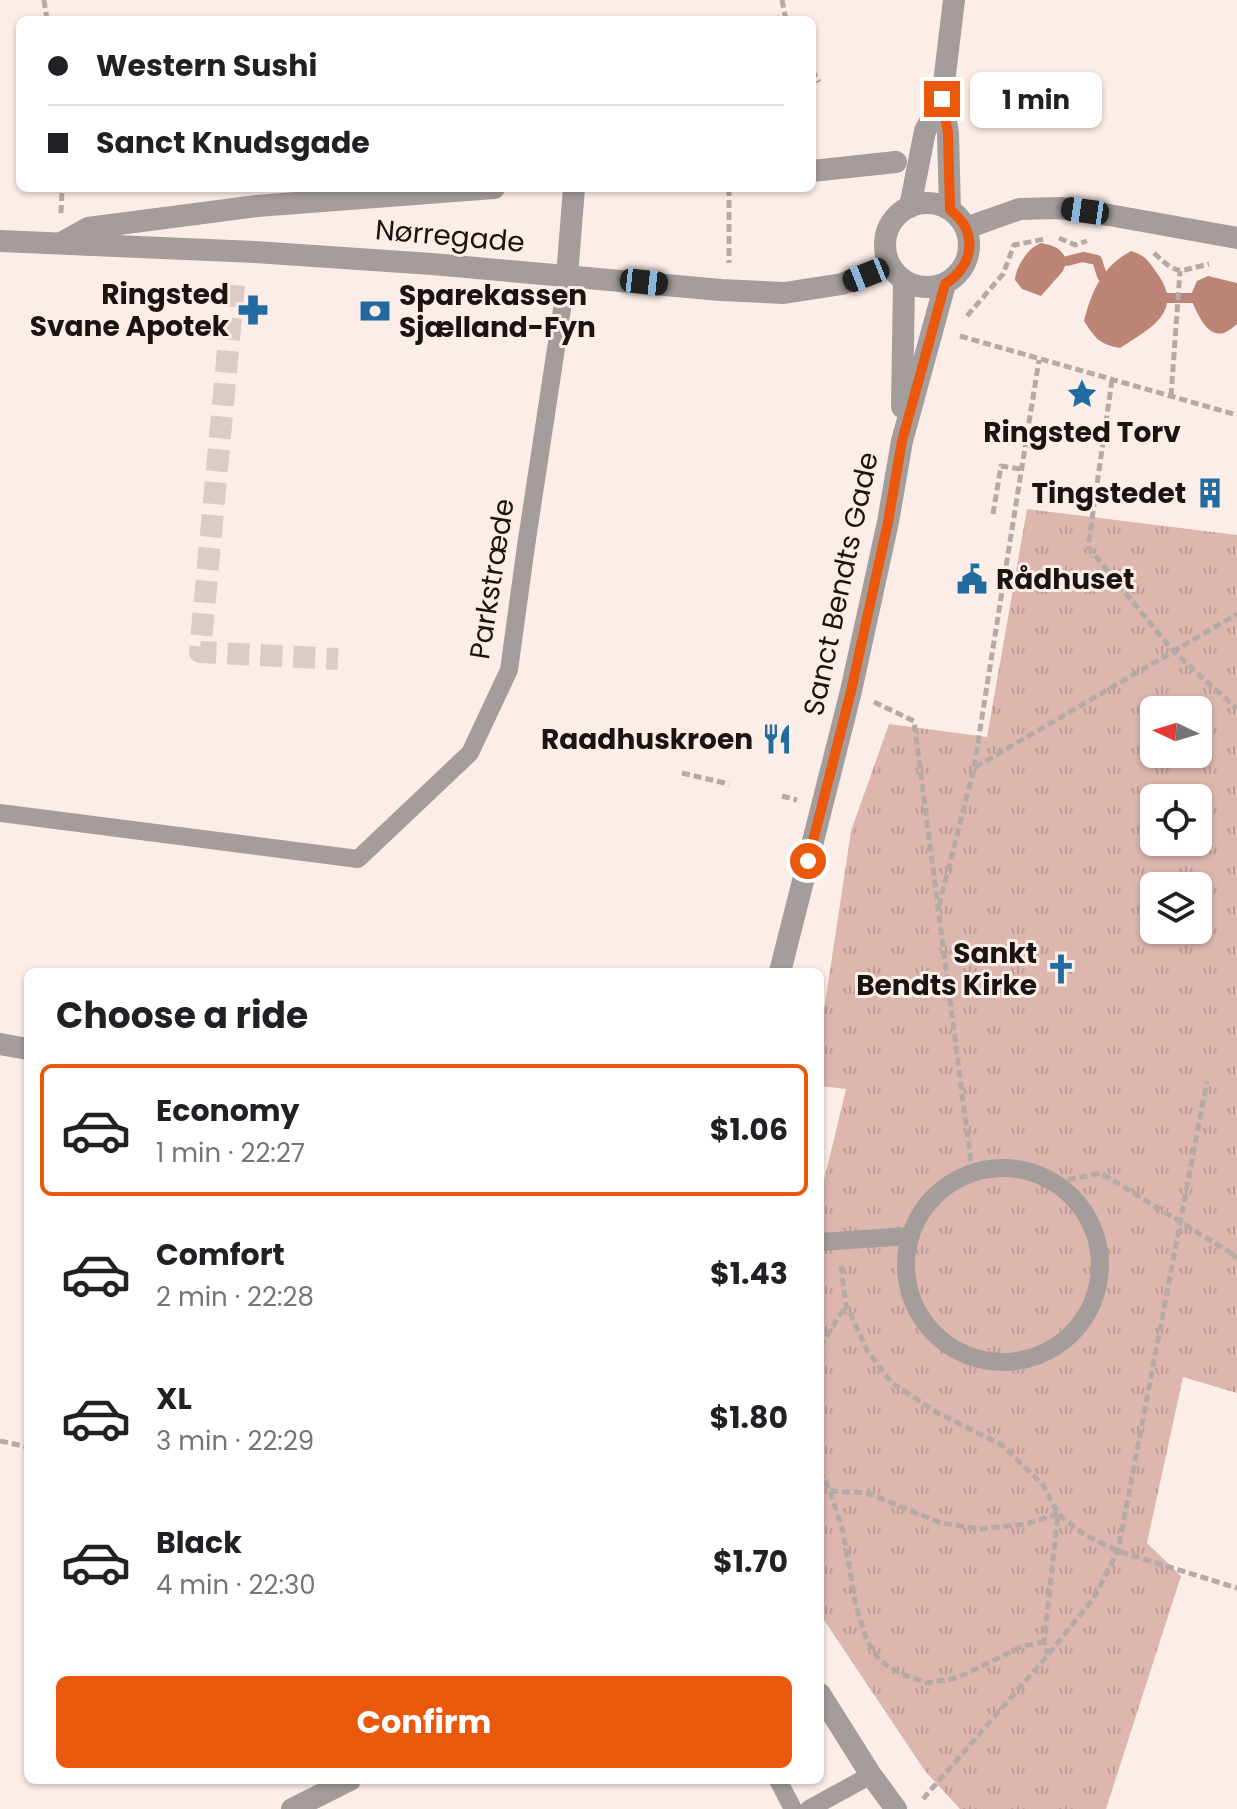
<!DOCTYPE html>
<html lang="en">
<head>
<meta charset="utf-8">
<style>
	:root { --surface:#fff; --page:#f6f6f6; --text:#202124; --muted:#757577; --line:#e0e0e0; --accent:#ea580c }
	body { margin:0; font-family:Poppins,sans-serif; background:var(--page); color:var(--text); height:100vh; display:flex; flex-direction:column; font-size:30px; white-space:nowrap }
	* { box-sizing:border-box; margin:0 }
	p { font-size:26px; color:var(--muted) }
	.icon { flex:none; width:44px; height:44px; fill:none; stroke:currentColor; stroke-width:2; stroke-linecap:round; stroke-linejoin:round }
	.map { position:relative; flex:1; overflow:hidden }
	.details { position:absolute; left:24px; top:968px; width:800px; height:816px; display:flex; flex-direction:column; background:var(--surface); border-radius:12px; box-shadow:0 2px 6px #0004 }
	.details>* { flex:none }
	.top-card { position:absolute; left:16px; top:16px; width:800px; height:176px; border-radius:12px; box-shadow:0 2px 6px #0004; display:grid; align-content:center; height:176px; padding:0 32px; background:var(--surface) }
	.needle { width:52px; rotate:274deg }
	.buttons { position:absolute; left:1140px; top:696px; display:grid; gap:16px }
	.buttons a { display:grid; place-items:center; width:72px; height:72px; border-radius:12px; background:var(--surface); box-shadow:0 2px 6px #0004; font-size:40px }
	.end { position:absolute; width:36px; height:36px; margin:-18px; border:10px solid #ea580c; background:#fff; box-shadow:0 0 0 4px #fff }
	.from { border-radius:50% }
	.bubble { position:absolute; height:56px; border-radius:12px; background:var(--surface); box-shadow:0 2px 6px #0004; font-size:26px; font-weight:700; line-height:56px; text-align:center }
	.car { position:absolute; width:24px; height:48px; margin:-24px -12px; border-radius:10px; box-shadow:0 0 6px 2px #0007; background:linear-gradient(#222 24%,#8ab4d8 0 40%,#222 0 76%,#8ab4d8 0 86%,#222 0) }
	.top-card b { display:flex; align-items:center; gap:28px; height:76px; font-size:30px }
	.top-card b+b { border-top:2px solid var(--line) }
	.top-card i { width:20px; height:20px; background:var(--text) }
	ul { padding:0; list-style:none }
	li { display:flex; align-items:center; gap:24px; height:132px; margin:0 16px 12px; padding:0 16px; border:4px solid transparent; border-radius:12px }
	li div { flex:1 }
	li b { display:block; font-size:30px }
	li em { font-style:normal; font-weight:700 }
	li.selected { border-color:var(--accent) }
	li>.icon { width:72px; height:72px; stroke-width:1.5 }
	h2 { padding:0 32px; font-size:36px; line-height:96px }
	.action { display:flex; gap:16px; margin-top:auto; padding:16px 32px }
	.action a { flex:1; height:92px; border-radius:12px; background:var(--accent); color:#fff; font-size:32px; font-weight:700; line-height:92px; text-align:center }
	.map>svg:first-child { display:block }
</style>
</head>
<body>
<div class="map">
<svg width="1237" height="1809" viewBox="0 0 1237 1809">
	<defs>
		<pattern id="park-tufts" width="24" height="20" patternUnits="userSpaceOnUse" patternTransform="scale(2)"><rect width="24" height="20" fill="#ddb7ae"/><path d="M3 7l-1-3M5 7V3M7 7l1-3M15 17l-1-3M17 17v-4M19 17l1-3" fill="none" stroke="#bd9c95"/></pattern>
	</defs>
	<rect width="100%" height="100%" fill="#fdede9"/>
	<path fill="url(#park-tufts)" fill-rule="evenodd" d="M1027,509L1237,535V1393L1183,1377L1147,1543L1181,1576L1106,1809H960L925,1771L820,1614V1197L846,1089L820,1086V1037L851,831L889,724L987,737ZM1154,710H1198V754H1154ZM1154,798H1198V842H1154ZM1154,886H1198V930H1154Z"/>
	<path fill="#bb8476" d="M1041,243C1054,246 1061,247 1067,261L1063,271L1041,296L1022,289L1015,280C1016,266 1028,248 1041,243Z
		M1131,251C1147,256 1149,262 1159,276C1184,313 1147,330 1120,348C1099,344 1095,338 1084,321C1092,290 1102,267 1131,251Z
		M1208,276L1237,283V324C1233,327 1230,330 1226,332C1207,341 1196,310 1190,297L1197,281Z"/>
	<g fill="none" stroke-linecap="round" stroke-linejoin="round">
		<path stroke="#bb8476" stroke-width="10" d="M1067,261L1083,257L1097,260L1102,276L1114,280
			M1156,294L1167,298H1203"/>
		<path stroke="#dbccc9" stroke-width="22" stroke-dasharray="22 11" stroke-linecap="butt" d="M234,285L200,652L338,659"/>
		<path stroke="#b6aaa6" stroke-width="5" stroke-dasharray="8 4" stroke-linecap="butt" d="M44,0L47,20
			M782,0L786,20
			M812,70L819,82
			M729,188V263
			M61,213L62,190
			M1059,238L1075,245L1087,241
			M1154,253C1180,277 1177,271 1209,264
			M967,316L1003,274L1014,245L1045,239
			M960,336L1237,415
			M1112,380L1088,547L1173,651L1237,709
			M1171,396L1180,271
			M993,514L1001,466L1020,469
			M874,702L914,721L972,1171
			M974,767L1039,360
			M682,773L729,784
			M782,796L797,800
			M939,906L974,768L1237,614
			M1056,1182L1101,1173L1231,1253L1237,1251
			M1231,1253L1237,1259
			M841,1266L846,1305L868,1352L892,1383L938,1413L1002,1445L1043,1485L1058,1514L1085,1535L1118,1551L1237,1588
			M820,1347L846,1305
			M0,1441L28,1447
			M820,1470L830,1491L843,1531L856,1606L867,1641L880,1661L902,1674L927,1683L957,1678L1023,1646L1044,1642
			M830,1491L867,1493L941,1523L981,1529L1026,1524L1058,1514L1044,1642L1048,1654
			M923,1799L1048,1655L1093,1599L1118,1551L1207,1081"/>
		<path stroke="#a49d9b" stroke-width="18" d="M0,813L358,859L470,753L509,670L526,546L567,276
			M906 1265a97 97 0 1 1 194 0a97 97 0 1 1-194 0Z
			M820,1242L909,1236
			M778,1780L793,1809
			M809,1809L871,1775"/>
		<path stroke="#a49d9b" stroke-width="22" d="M812,171L896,162
			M61,243L88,228L257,206L494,188
			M567,276L574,188"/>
		<path stroke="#a49d9b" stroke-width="22" d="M966,228L1020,209L1060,208L1109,215L1237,238
			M0,241L255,252L432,264L721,290L784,293L842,284L890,265
			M0,1044L28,1049
			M292,1809L350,1780"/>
		<path stroke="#a49d9b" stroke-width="22" d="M885 245a42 42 0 1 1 84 0a42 42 0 1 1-84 0Z
			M910,207L925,131L942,99
			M950,210L948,133L942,99L954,0
			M902,407L904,281
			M780,972L851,691L888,522L902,441L945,284
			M820,1694L871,1775L896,1809"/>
	</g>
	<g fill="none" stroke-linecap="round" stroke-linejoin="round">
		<path stroke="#ea580c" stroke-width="10" d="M808,861L851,691L888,522L902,441L945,284C974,265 979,232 950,210L948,133L942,99"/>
	</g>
	<defs>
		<g id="pharmacy-bare" transform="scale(2.4)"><path d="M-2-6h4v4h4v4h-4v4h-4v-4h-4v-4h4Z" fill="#226b9f" stroke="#fdede9" stroke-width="2.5" paint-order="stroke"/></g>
		<g id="bank-bare" transform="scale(2.4)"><path d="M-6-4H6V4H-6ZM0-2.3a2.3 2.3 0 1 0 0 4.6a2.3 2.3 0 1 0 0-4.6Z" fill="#226b9f" stroke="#fdede9" stroke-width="2.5" paint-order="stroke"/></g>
		<g id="sight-bare" transform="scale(2.4)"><path d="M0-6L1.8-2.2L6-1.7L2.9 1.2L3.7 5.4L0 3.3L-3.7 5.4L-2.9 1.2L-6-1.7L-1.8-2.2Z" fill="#226b9f" stroke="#fdede9" stroke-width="2.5" paint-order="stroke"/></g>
		<g id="building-bare" transform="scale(2.4)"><path d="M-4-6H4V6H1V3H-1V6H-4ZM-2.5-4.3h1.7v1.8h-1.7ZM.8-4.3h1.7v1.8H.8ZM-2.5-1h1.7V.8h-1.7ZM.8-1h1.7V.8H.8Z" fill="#226b9f" stroke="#fdede9" stroke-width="2.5" paint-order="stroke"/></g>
		<g id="civic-bare" transform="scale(2.4)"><path d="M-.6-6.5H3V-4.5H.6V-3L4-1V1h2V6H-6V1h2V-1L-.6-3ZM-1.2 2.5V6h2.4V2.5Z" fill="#226b9f" stroke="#fdede9" stroke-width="2.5" paint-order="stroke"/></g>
		<g id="restaurant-bare" transform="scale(2.4)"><path d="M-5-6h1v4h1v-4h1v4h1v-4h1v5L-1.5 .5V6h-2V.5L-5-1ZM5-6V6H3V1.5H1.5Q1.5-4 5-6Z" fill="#226b9f" stroke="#fdede9" stroke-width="2.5" paint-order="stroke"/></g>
		<g id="church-bare" transform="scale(2.4)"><path d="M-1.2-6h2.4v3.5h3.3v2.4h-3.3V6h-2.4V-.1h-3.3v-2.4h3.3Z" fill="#226b9f" stroke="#fdede9" stroke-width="2.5" paint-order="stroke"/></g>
	</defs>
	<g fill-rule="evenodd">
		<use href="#pharmacy-bare" x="253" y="310"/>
		<use href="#bank-bare" x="375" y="311"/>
		<use href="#sight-bare" x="1082" y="394"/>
		<use href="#building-bare" x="1210" y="493"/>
		<use href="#civic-bare" x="972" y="579"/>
		<use href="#restaurant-bare" x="777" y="739"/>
		<use href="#church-bare" x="1061" y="969"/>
	</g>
	<g text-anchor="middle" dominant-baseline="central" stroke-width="6" stroke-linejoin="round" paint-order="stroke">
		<g font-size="28" fill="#1a1413" stroke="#fdede9">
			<text transform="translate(450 236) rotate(5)">Nørregade</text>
			<text transform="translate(492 579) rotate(-81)">Parkstræde</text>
			<text transform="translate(841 584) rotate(-78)">Sanct Bendts Gade</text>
		</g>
		<g font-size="28" font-weight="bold" fill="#1a1413" stroke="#fdede9" text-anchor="end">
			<text x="229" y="294">Ringsted<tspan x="229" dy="32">Svane Apotek</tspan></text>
			<text x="399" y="295" text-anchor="start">Sparekassen<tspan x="399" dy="32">Sjælland-Fyn</tspan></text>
			<text x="1082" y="432" text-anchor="middle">Ringsted Torv</text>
			<text x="1186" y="493">Tingstedet</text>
			<text x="996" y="579" text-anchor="start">Rådhuset</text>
			<text x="753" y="739">Raadhuskroen</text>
			<text x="1037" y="953">Sankt<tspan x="1037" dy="32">Bendts Kirke</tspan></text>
		</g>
	</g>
</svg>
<div class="buttons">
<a><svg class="needle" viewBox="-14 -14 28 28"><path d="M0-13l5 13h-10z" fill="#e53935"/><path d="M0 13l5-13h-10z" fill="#757577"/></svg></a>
<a><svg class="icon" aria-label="locate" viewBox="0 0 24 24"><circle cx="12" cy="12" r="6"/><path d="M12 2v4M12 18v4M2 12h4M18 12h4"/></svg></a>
<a><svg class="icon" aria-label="layers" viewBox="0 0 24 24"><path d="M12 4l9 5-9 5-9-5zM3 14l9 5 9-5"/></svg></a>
</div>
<i class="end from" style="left:808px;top:861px"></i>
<i class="end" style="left:942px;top:99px"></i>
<div class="bubble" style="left:970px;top:72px;width:132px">1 min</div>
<i class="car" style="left:1085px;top:211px;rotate:278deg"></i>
<i class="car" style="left:866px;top:275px;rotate:248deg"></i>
<i class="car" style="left:644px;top:282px;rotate:96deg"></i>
<div class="top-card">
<b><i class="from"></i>Western Sushi</b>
<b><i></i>Sanct Knudsgade</b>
</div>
<section class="details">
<h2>Choose a ride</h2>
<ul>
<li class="selected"><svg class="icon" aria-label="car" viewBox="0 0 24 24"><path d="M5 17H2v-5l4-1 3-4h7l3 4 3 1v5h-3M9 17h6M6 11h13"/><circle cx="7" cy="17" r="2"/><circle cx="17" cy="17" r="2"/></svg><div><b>Economy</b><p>1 min · 22:27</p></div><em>$1.06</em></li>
<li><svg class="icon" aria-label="car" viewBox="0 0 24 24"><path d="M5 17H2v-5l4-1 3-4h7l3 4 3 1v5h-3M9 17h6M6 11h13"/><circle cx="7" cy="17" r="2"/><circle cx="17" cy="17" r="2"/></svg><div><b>Comfort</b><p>2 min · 22:28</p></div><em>$1.43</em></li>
<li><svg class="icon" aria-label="car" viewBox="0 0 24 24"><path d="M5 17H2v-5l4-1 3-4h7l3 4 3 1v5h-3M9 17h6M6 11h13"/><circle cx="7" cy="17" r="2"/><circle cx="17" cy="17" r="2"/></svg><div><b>XL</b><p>3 min · 22:29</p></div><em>$1.80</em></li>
<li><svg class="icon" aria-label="car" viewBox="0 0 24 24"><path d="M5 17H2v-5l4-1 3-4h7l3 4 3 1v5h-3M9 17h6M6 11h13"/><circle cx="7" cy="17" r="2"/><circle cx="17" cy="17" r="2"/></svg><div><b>Black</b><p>4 min · 22:30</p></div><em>$1.70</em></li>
</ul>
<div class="action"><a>Confirm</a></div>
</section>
</div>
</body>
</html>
